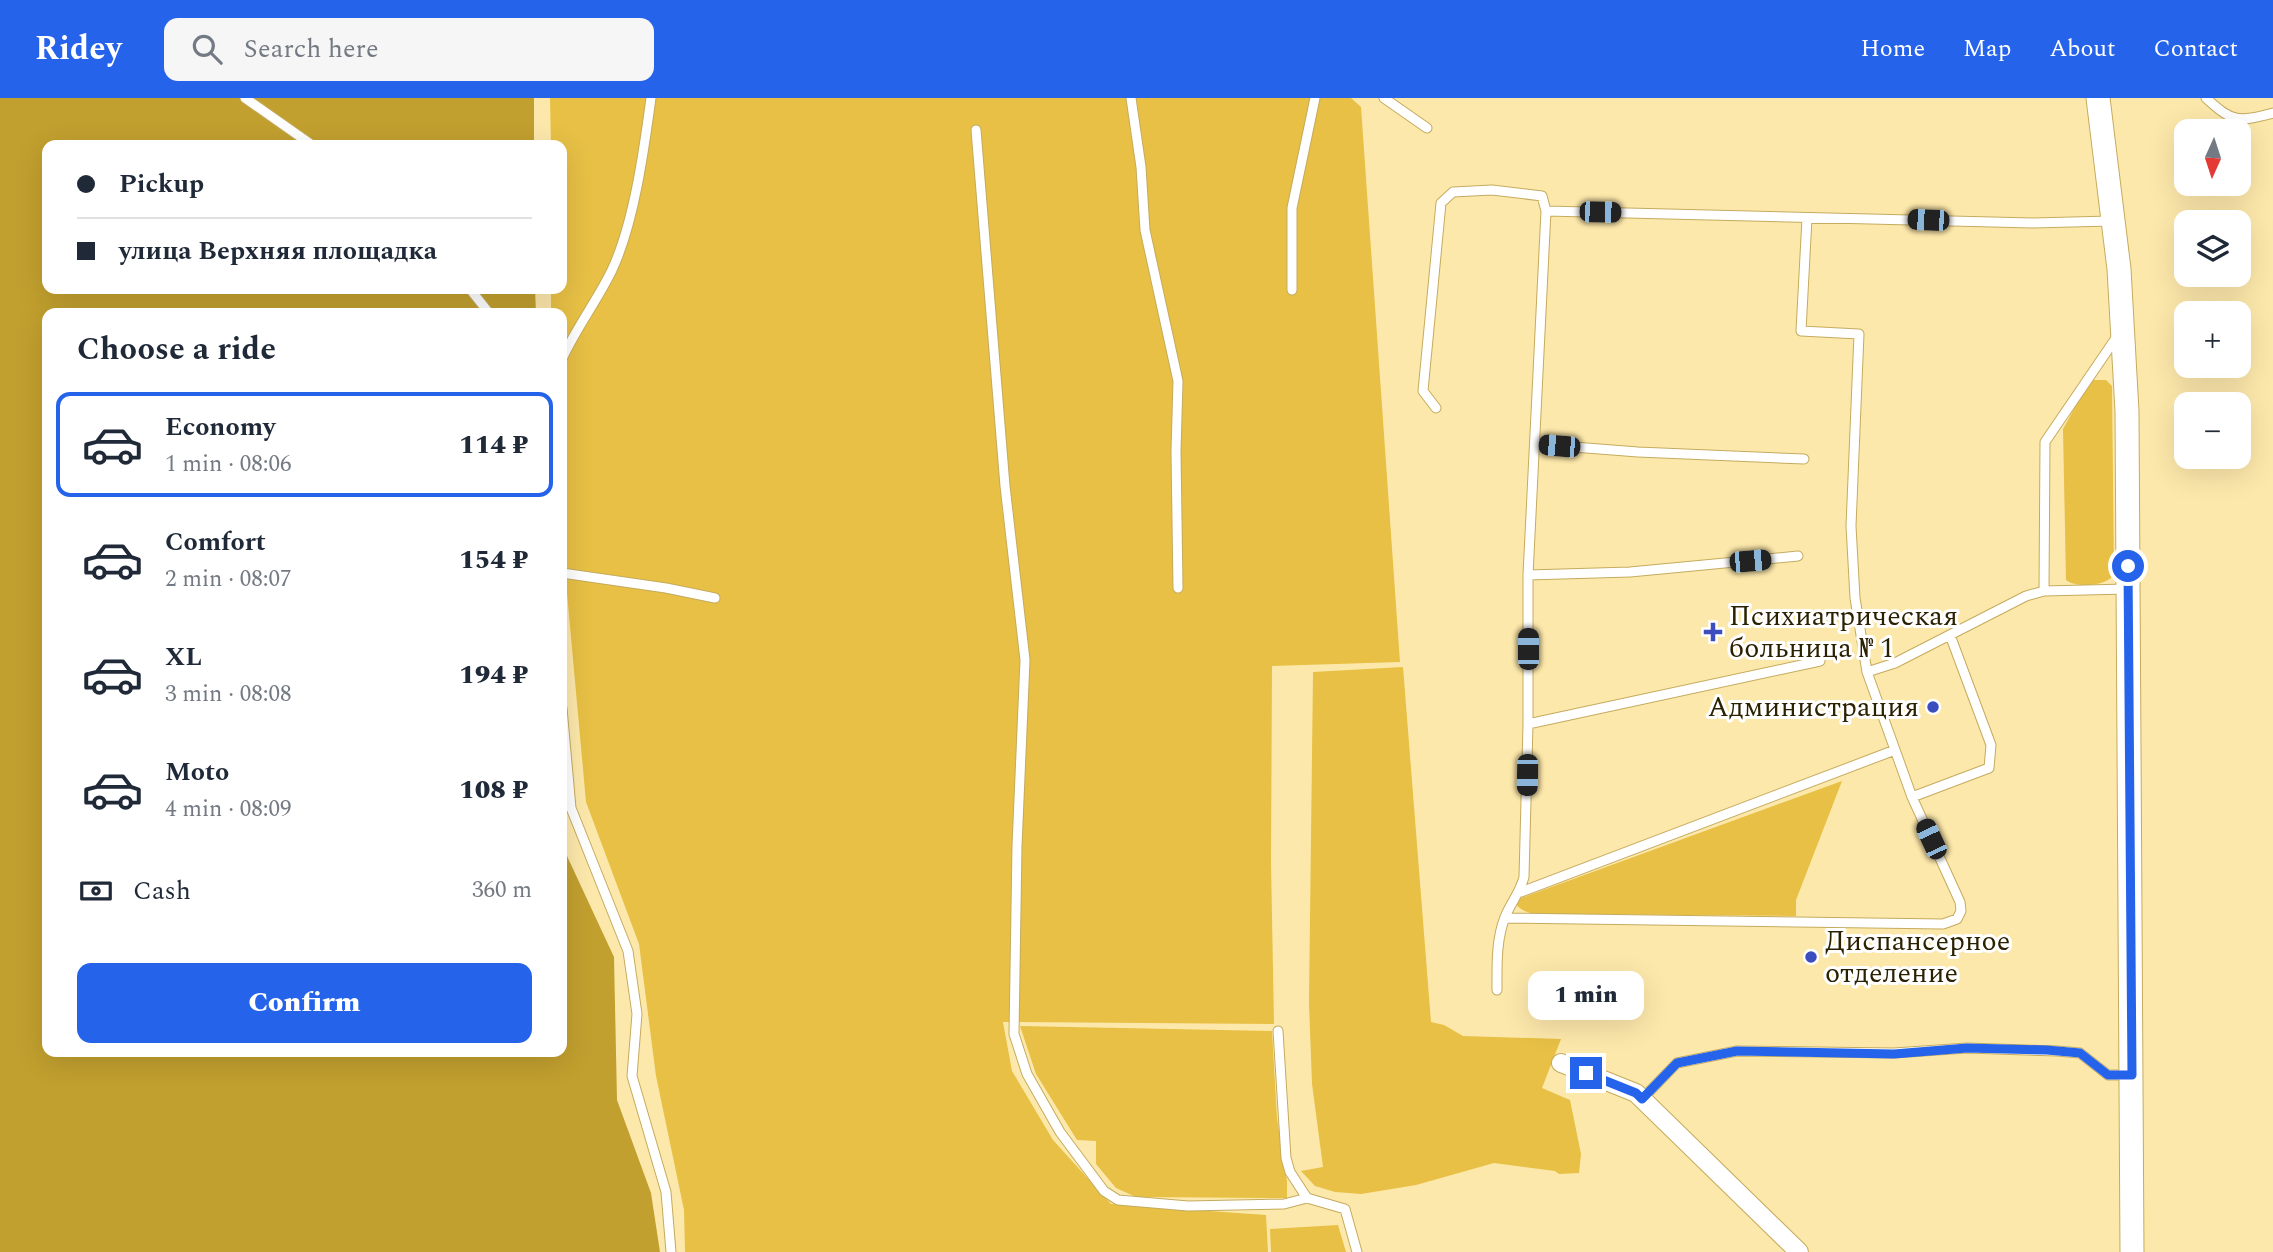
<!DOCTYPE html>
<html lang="en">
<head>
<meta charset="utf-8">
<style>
	:root { --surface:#fff; --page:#f6f6f7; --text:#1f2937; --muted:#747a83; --line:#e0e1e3; --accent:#2563eb }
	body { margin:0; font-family:Spectral,serif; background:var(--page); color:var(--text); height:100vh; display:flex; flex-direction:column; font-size:26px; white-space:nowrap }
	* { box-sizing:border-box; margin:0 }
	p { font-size:23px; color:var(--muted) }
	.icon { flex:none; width:38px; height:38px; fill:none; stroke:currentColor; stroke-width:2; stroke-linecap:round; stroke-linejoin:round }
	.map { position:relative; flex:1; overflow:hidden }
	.details { position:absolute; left:42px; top:210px; width:525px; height:749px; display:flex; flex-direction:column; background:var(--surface); border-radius:14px; box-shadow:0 7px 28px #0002 }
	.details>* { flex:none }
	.top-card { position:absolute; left:42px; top:42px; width:525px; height:154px; border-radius:14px; box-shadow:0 7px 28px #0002; display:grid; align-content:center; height:154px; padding:0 35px; background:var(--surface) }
	.needle { width:46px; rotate:183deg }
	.fabs { position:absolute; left:2174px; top:21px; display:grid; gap:14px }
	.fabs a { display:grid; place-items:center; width:77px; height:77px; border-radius:14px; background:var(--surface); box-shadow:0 7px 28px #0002; font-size:35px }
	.end { position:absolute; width:32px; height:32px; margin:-16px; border:9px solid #2563eb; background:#fff; box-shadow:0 0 0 4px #fff }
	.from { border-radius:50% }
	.bubble { position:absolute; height:49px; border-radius:14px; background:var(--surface); box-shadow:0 7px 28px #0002; font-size:23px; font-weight:800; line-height:49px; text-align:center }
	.car { position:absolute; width:21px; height:42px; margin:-21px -10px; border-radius:9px; box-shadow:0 0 5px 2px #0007; background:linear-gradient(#222 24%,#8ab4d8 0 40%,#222 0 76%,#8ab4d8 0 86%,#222 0) }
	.top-card b { display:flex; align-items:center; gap:24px; height:66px; font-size:26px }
	.top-card b+b { border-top:2px solid var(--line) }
	.top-card i { width:18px; height:18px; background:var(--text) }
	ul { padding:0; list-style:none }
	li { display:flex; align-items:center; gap:21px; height:105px; margin:0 14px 10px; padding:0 21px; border:4px solid transparent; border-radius:14px }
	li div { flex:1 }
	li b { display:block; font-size:26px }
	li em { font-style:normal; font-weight:800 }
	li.on { border-color:var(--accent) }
	li>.icon { width:63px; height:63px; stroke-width:1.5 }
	h2 { padding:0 35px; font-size:32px; line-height:84px }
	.pay { display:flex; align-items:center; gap:18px; height:77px; padding:0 35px; font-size:26px }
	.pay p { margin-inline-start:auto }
	.primary-button { display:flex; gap:14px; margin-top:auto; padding:14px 35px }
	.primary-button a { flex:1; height:80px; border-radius:14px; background:var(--accent); color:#fff; font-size:28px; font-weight:800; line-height:80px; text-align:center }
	header { display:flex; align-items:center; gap:42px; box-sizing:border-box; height:98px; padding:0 35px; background:var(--accent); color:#fff }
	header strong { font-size:33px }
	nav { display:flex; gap:38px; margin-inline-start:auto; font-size:24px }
	.search { width:490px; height:63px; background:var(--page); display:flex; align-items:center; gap:18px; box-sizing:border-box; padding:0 24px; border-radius:14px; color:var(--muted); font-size:26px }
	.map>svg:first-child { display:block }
</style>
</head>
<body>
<header>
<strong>Ridey</strong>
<div class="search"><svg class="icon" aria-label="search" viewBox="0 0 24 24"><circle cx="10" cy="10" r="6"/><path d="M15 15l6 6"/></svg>Search here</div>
<nav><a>Home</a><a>Map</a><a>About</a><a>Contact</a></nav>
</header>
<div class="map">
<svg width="2273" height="1154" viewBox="0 0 2273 1154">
	<rect width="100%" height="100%" fill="#fde8ab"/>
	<path fill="#e7c045" d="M550,0H1351L1361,9L1400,564L1272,568L1271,765L1274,926L1003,924L1012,973L1053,1042L1111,1106L1266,1117L1268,1154H685L684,1112L656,978L639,846L586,704L562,440V215H551V191H562V47H551Z
		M2093,282H2106L2112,288L2114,474L2111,480C2101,488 2076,490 2066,482L2063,331L2089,284Z
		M1403,569L1431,924L1444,927L1463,938L1561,941L1542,990L1570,1002L1581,1056L1579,1075L1559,1076L1555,1073L1494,1065L1416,1087L1361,1096L1335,1094L1315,1088L1301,1073L1323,1069L1312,986L1309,905L1313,574Z
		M1842,683L1796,802V818L1560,816C1546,816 1525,819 1516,806L1521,800Z
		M1020,928L1272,933L1277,1020L1287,1083V1100L1136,1099L1116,1090L1096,1066V1043L1077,1042L1036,976Z
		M1338,1127L1346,1154H1271L1270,1131Z"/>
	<path fill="#c2a02f" d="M0,0H534V47H47V191H535L536,215H47V954H562V754L567,758L614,859L617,1002L651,1095L660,1154H0Z"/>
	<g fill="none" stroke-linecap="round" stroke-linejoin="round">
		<g stroke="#c5ab5e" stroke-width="11">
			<path id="service" d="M245,0L312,47
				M1131,0L1141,69L1145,132L1178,283L1176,353L1178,490
				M1384,0L1427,30
				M2206,0C2233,25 2238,24 2273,15
				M976,32L1005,388L1025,562L1017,748L1014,936L1027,976L1060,1034L1104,1093L1118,1102L1188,1108L1284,1106L1307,1100
				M1546,113L2033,125L2111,123
				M470,191L489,215
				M1292,192V110L1315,0
				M562,261C576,230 597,203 612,172C634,125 644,52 651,0
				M1436,310L1423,293L1441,105L1453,94L1492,92L1542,98L1546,113L1528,477V626L1524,779C1520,795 1511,804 1505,819C1496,842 1497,867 1497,892
				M1535,346L1638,354L1804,361
				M562,475L666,490L715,500
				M1528,477L1630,474L1798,458
				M2044,493L2127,491
				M1867,574L1895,565L2026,498L2044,493L2045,344L2118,237
				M562,610L571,710L628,853L637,916L632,978L666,1094L671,1154
				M1528,626L1820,563
				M1912,699L1989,670L1991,647L1950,537
				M1521,794L1895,652
				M1505,820L1943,826L1957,821L1961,813L1960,804L1912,699L1867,574L1855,500L1851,428L1859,236L1801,233L1807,120
				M1278,933L1286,1060L1290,1074L1307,1100L1345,1111L1357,1154
				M1642,1001L1677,965L1737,953L1894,955L1967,950L2057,953L2080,955L2108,977H2131"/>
		</g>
		<g stroke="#c5ab5e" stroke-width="20">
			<path id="minor" d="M1561,965L1636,995L1799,1154"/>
		</g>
		<g stroke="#c5ab5e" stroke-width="25">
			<path id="tertiary" d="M2098,0L2119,171L2127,313L2132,1154"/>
		</g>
		<use href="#service" stroke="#fff" stroke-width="9"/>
		<use href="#minor" stroke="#fff" stroke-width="18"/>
		<use href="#tertiary" stroke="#fff" stroke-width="23"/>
	</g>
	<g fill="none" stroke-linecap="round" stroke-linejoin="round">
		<path stroke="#2563eb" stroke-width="9" d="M1586,975L1636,995L1642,1001L1677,965L1737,953L1894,956L1967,950L2047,952L2080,955L2108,977H2132L2128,468"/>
	</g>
	<g fill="#3c4dc0" stroke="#fff" stroke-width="2.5">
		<path d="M1709.5 523.5h7v7h7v7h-7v7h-7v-7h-7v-7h7z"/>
		<circle cx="1933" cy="609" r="7"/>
		<circle cx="1811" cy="859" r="7"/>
	</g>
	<g text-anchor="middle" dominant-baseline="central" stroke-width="6" stroke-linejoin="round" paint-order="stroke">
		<g font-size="28" fill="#2b2000" stroke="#fff" text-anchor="start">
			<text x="1729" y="518">Психиатрическая<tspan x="1729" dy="32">больница № 1</tspan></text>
			<text x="1919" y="609" text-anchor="end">Администрация</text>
			<text x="1825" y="843">Диспансерное<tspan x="1825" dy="32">отделение</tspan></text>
		</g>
	</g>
</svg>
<div class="fabs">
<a><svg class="needle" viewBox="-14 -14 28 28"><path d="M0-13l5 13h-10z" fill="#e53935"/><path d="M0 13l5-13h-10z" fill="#747a83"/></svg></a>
<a><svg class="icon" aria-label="layers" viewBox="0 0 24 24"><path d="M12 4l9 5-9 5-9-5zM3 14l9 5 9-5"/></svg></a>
<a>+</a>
<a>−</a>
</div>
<i class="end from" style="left:2128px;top:468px"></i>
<i class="end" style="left:1586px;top:975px"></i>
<div class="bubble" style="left:1528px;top:873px;width:116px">1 min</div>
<i class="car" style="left:1600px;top:114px;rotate:91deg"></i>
<i class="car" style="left:1928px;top:122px;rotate:272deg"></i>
<i class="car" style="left:1559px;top:348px;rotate:275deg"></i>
<i class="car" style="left:1750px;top:463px;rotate:85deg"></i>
<i class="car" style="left:1528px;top:551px;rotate:0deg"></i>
<i class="car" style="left:1527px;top:677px;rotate:181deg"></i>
<i class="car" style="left:1931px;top:741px;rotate:335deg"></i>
<div class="top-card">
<b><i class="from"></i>Pickup</b>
<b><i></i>улица Верхняя площадка</b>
</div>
<section class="details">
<h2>Choose a ride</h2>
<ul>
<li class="on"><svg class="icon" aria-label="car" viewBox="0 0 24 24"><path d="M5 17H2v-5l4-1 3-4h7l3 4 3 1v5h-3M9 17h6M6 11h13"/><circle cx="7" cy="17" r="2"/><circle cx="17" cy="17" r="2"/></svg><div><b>Economy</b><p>1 min · 08:06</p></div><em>114 ₽</em></li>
<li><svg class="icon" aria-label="car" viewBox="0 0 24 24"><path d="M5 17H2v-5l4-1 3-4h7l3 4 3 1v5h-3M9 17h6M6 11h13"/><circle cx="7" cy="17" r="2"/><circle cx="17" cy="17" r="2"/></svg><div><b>Comfort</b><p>2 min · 08:07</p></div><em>154 ₽</em></li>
<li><svg class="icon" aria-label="car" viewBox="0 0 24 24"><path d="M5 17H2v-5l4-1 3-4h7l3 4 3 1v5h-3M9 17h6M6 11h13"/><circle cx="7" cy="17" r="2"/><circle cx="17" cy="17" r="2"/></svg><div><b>XL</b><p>3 min · 08:08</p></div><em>194 ₽</em></li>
<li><svg class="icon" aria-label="car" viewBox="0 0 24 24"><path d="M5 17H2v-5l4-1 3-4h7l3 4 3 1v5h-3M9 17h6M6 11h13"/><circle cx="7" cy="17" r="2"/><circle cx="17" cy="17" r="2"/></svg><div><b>Moto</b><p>4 min · 08:09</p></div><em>108 ₽</em></li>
</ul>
<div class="pay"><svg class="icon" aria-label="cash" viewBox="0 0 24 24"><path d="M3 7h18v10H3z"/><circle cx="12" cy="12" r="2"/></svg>Cash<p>360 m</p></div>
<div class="primary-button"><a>Confirm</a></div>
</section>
</div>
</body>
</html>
